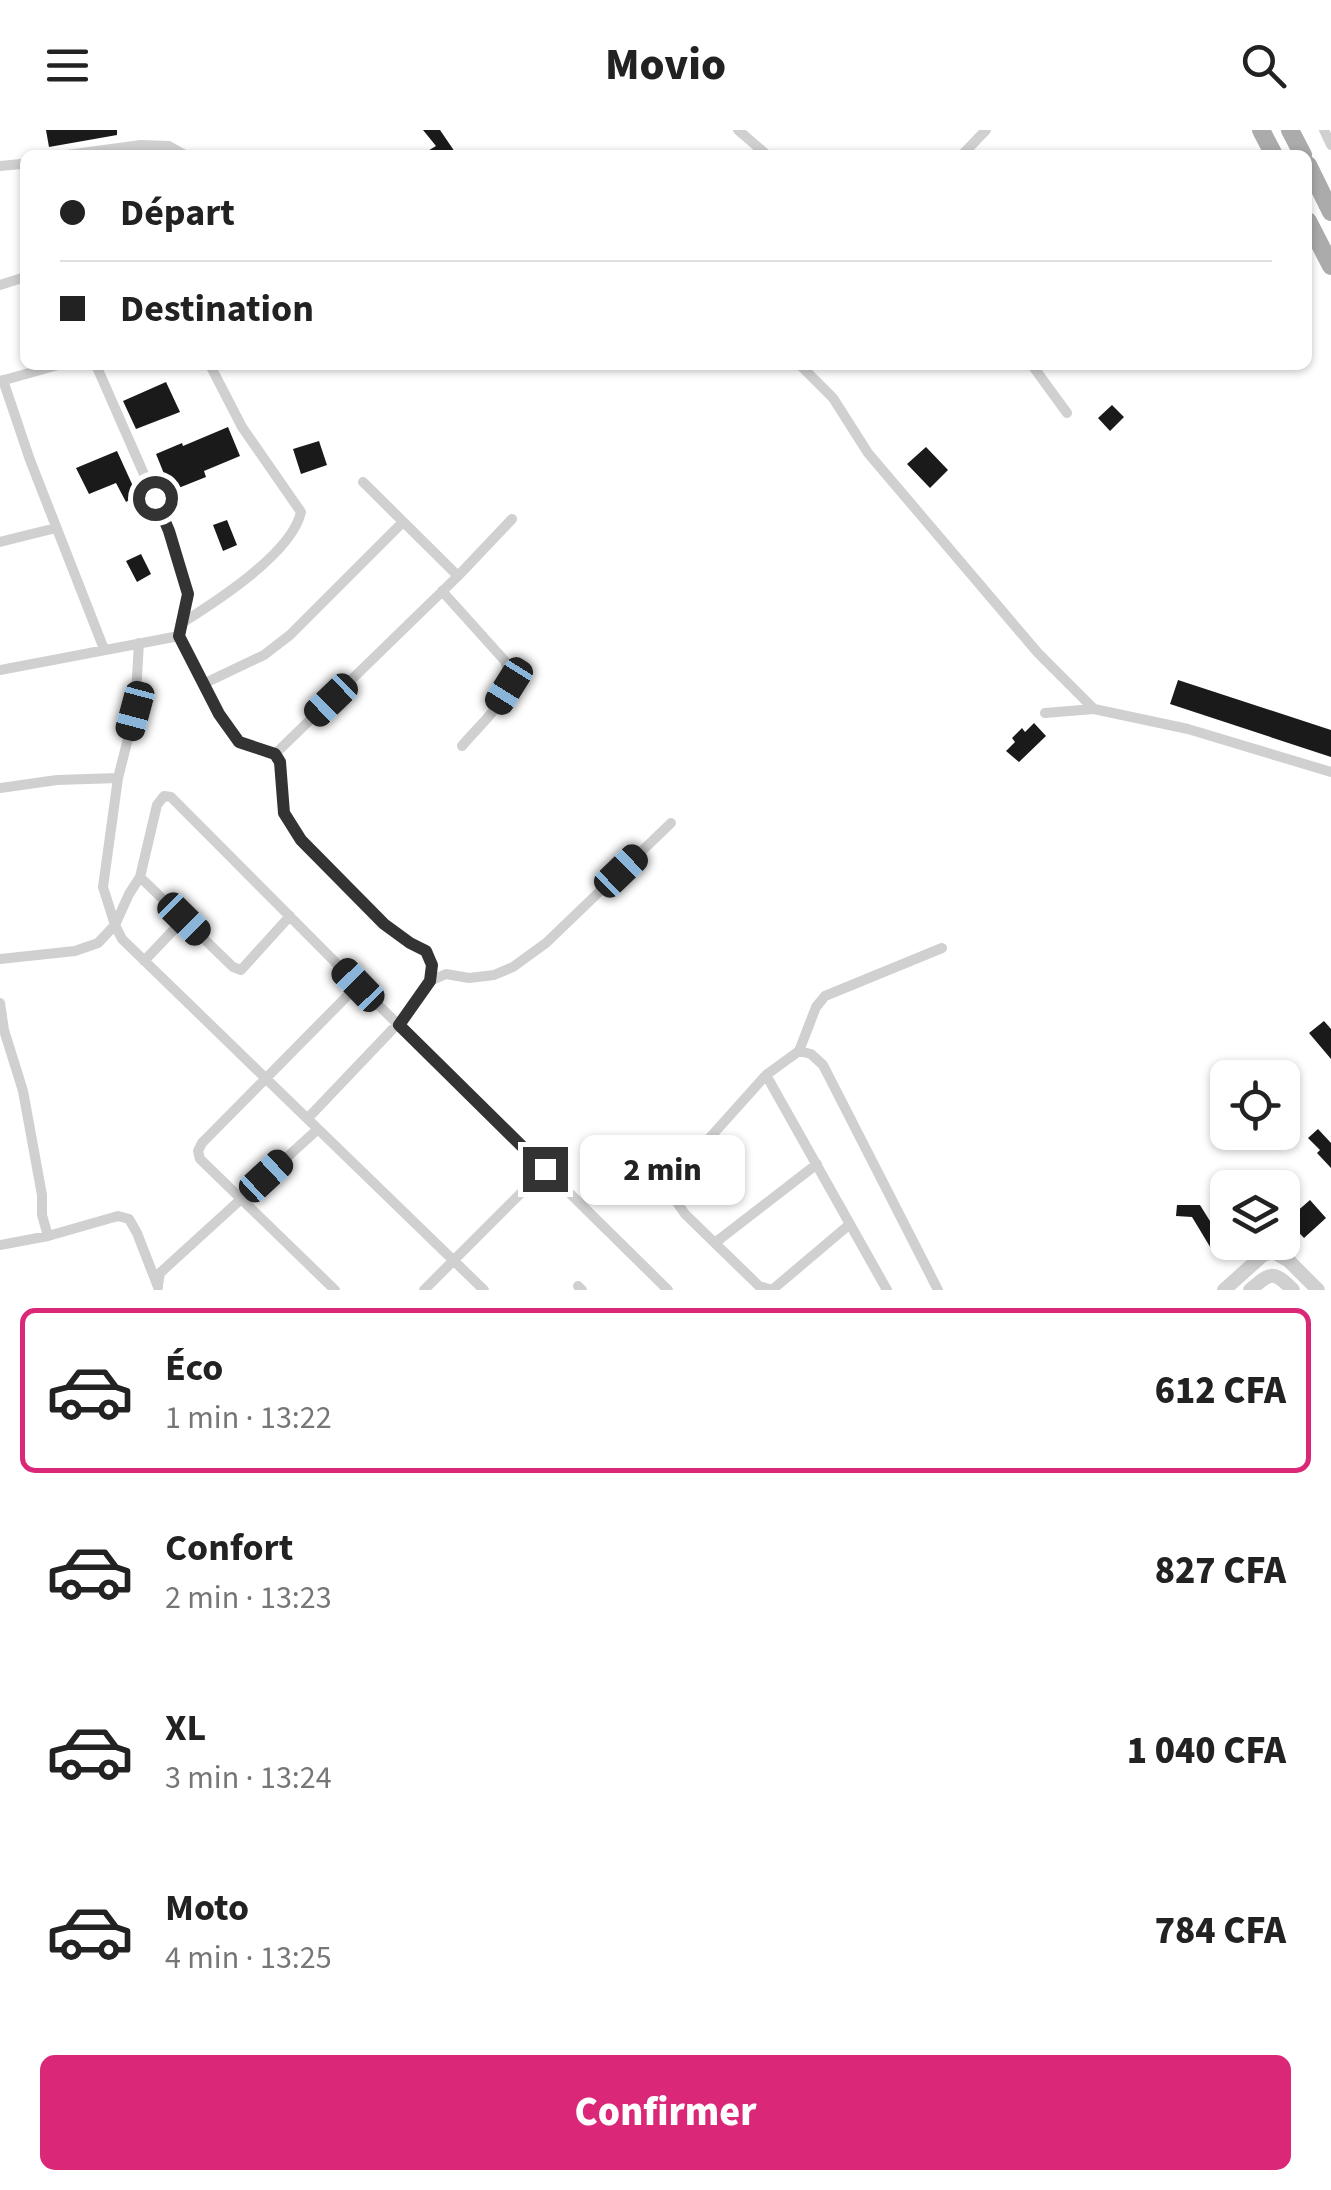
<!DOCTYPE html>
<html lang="fr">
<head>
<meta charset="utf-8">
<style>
	:root { --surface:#fff; --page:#f2f2f2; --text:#222; --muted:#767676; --line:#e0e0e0; --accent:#db2777 }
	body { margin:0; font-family:"Source Sans 3",sans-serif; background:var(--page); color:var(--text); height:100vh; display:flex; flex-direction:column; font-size:38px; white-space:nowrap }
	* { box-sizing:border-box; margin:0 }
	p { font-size:32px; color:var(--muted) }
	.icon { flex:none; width:55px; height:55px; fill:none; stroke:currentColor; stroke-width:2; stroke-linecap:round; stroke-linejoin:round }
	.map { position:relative; height:1160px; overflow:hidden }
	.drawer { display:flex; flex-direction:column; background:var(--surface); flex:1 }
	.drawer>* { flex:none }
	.hud { position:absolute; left:20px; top:20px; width:1292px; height:220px; border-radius:15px; box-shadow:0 2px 8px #0004; display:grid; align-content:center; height:220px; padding:0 40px; background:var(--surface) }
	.tools { position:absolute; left:1210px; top:930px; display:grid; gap:20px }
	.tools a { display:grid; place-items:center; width:90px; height:90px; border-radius:15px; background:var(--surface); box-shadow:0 2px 8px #0004; font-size:50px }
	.end { position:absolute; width:45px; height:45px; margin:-22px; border:12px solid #333; background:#fff; box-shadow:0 0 0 5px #fff }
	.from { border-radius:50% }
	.bubble { position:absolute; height:70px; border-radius:15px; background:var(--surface); box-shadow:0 2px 8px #0004; font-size:32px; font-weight:800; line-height:70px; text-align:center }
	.car { position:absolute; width:30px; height:60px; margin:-30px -15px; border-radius:12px; box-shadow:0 0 8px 2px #0007; background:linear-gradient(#222 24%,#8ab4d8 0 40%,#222 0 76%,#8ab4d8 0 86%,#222 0) }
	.hud b { display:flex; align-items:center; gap:35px; height:95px; font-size:38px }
	.hud b+b { border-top:2px solid var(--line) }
	.hud i { width:25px; height:25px; background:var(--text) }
	ul { padding:18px 0 0; list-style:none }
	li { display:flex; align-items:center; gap:30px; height:165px; margin:0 20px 15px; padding:0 20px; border:5px solid transparent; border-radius:15px }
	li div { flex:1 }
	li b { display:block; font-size:38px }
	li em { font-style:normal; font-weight:800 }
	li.active { border-color:var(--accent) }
	li>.icon { width:90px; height:90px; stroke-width:1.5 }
	.primary-button { display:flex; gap:20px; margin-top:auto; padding:20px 40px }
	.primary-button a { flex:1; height:115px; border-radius:15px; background:var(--accent); color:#fff; font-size:40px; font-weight:800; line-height:115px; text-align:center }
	header { display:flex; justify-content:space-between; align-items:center; height:130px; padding:0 40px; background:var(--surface); font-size:45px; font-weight:800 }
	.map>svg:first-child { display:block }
</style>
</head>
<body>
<header><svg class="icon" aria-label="menu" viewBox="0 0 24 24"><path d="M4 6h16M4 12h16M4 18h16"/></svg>Movio<svg class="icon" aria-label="search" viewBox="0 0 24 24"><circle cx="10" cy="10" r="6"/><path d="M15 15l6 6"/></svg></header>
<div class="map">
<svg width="1331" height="1160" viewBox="0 0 1331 1160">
	<rect width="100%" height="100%" fill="#fff"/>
	<path fill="#1a1a1a" d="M46,0H117V5L49,17Z
		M423,0H440L457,25H421L436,16Z
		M166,252L180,282L136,299L123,271Z
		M1112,275L1124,287L1110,301L1098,288Z
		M228,297L240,326L204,341L206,347L171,361L156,324L182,313L183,316Z
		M319,311L327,335L301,344L293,319Z
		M926,317L948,340L930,358L907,334Z
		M117,321L137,365L126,372L116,353L89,364L76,338Z
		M227,390L237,415L223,421L213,395Z
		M141,424L151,444L137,452L126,431Z
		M1178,550L1331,600V627L1170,574Z
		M1034,593L1046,606L1019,632L1006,621L1015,612L1012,608L1022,598L1025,602Z
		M1324,891L1331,899V929L1309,903Z
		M1318,999L1331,1013V1038L1317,1023L1320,1020L1308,1008Z
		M1310,1070L1326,1088L1304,1108L1287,1090Z
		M1177,1075H1200L1228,1120L1215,1125L1192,1087L1176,1086Z"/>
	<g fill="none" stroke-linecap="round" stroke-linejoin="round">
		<path stroke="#d0d0d0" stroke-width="10" d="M738,0L767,25
			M1324,0L1331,15
			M67,25L141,15L169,16L185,25
			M962,25L986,0
			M0,36L21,34L25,37
			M0,155L25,147
			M96,235L169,401L188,464L179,506L219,584L239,612L275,624L280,632L284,683L301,711L384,794L410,813L427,821L432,835L430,851L408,883L308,988
			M800,235L833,268L868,323L1038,523L1094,579
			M1032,235L1067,283
			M3,250L30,330L104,519
			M1,251L58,235
			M363,352L458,446
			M0,412L56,398
			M442,461L505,531C508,539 511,548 509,556C502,576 475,600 462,616
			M182,493C217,471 292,423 301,382L242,297L210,235
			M139,513L135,581L118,648L103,757L115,795L122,809L484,1160
			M0,540L179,506
			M203,554L264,525L290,505L403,392
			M1045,583L1094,579L1188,599L1331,642
			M275,624L458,446L512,389
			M0,658L57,650L118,648
			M140,747L233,837L241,840L290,786
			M0,829L75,821L98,813L115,795L129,764L140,747L157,675L164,666L171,667L358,855L668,1160
			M144,831L184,789
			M430,851L446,844L469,848L494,845L513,837L546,813L671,693
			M0,873L4,900L23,961L42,1065V1085L48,1106L118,1086L129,1089L137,1103L158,1157
			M799,921L816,877L825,866L942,818
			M766,945L887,1160
			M850,1094L772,1160L759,1156L685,1084L671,1064V1051L766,945L799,921L811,924L823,935L938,1160
			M716,1112L817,1034
			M0,1115L48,1106
			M158,1155L160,1143L318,999
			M578,1156L582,1160
			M335,1160L200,1029L198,1021L202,1013L358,855
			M424,1160L545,1039"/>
		<path stroke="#d0d0d0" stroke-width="14" d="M1224,1160L1263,1125L1273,1122L1289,1131L1318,1160
			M1250,1160C1271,1142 1273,1140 1293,1160"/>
		<path stroke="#ababab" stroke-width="18" d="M1261,0L1274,25
			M1290,0L1303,25
			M1308,35L1331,82
			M1308,91L1331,136"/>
	</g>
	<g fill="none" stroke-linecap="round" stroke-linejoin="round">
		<path stroke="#333" stroke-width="12" d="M155,368L169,401L188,464L179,506L219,584L239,612L275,624L280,632L284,683L301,710L384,794L410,813L426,821L432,835L430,851L399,895L545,1039"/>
	</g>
</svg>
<div class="tools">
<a><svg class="icon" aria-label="locate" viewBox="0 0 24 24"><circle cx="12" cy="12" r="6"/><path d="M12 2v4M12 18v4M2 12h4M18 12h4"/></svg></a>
<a><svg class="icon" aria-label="layers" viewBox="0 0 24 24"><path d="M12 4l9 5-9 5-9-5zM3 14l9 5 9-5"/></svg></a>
</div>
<i class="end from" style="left:155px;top:368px"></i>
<i class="end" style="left:545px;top:1039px"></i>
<div class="bubble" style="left:580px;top:1005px;width:165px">2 min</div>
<i class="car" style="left:509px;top:556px;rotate:212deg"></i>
<i class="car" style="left:331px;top:570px;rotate:226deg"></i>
<i class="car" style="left:135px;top:581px;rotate:195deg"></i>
<i class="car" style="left:621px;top:741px;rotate:46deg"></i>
<i class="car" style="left:184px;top:789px;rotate:135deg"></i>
<i class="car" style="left:358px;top:855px;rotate:316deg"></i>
<i class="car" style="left:266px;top:1046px;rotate:47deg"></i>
<div class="hud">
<b><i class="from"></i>Départ</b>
<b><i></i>Destination</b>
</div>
</div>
<section class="drawer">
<ul>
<li class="active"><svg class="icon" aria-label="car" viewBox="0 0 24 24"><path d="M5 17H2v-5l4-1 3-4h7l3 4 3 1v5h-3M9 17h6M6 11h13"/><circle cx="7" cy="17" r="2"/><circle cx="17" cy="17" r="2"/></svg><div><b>Éco</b><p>1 min · 13:22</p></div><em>612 CFA</em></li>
<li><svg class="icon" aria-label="car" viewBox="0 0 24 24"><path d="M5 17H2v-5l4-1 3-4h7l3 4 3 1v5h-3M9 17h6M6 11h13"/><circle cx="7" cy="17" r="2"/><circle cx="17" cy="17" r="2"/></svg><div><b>Confort</b><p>2 min · 13:23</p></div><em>827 CFA</em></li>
<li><svg class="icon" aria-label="car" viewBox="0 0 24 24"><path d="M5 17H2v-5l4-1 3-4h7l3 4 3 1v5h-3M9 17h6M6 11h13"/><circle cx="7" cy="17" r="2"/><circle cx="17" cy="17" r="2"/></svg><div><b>XL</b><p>3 min · 13:24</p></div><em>1 040 CFA</em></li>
<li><svg class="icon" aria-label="car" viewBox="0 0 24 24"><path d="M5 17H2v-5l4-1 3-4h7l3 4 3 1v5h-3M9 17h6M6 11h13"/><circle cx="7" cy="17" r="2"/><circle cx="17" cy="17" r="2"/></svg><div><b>Moto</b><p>4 min · 13:25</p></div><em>784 CFA</em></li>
</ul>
<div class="primary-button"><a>Confirmer</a></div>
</section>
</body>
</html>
